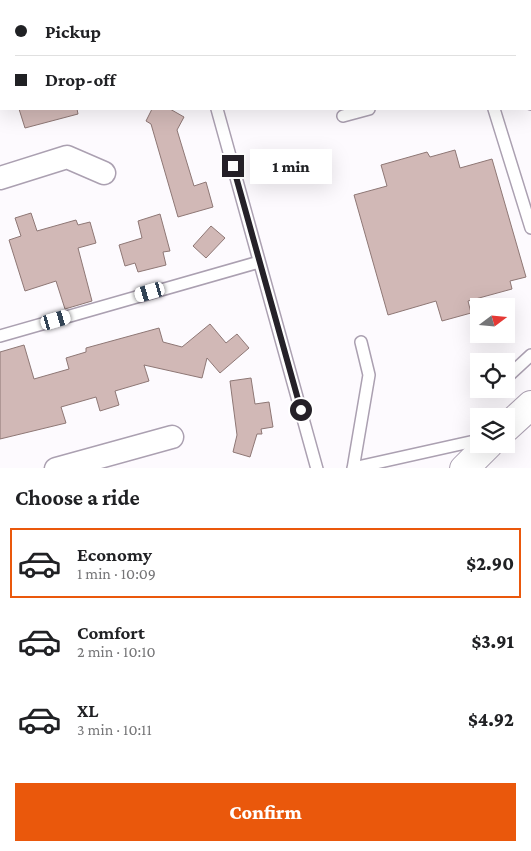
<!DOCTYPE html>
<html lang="en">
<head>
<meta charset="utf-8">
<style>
	:root { --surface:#fff; --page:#f6f6f6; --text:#202124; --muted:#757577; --line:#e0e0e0; --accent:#ea580c }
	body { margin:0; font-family:"Crimson Pro",serif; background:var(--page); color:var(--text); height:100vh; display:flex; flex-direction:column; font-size:19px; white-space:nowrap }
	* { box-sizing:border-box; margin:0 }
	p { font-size:16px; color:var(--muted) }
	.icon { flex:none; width:28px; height:28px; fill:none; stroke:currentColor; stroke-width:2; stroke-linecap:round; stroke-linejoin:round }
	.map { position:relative; height:468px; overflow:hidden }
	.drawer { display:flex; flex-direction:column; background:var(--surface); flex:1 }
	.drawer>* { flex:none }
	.hud { position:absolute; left:0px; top:0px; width:531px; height:110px; box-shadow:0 5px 20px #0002; display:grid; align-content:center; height:110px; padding:0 15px; background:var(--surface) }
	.needle { width:32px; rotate:74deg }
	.buttons { position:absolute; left:470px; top:298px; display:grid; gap:10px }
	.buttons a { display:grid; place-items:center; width:45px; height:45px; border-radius:0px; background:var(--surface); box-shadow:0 5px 20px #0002; font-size:25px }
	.end { position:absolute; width:22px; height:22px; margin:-11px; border:6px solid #252128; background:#fff; box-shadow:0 0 0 2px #fff }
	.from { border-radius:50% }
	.bubble { position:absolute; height:35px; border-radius:0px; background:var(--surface); box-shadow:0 5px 20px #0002; font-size:16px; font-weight:800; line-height:35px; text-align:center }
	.car { position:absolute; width:15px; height:30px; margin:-15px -8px; border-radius:6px; box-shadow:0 0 4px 1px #0007; background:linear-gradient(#fff 24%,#345 0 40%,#fff 0 76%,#345 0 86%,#fff 0) }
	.hud b { display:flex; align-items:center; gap:18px; height:48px; font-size:19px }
	.hud b+b { border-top:1px solid var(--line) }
	.hud i { width:12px; height:12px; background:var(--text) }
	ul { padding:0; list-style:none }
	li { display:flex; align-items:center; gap:15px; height:70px; margin:0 10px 8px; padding:0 5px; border:2px solid transparent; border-radius:0px }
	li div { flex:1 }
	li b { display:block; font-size:19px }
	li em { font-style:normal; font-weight:800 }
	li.on { border-color:var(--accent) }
	li>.icon { width:45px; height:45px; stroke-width:1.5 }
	h2 { padding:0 15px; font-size:22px; line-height:60px }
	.action { display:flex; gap:10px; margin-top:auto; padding:10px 15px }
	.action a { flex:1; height:58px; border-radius:0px; background:var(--accent); color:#fff; font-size:20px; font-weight:800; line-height:58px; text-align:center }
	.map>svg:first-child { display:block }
</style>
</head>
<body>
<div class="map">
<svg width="531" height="469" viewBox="0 0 531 469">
	<rect width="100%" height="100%" fill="#fdfafe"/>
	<path fill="#d1b8b6" stroke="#8e7775" d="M19,109H77L78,114L25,128Z
		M152,109H170L184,117L177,130L194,186L206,182L213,207L178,217L151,124L146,121Z
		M455,150L460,168L492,159L526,277L510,281L512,289L468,301L471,313L442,321L436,301L388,315L354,195L387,186L381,165L427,152L430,157Z
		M31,213L37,231L76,220L78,225L90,222L96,243L78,248L92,301L65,309L56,281L25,291L9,240L21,236L15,218Z
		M160,214L170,251L163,252L166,265L138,272L135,263L125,266L119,245L142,238L138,221Z
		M211,226L225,238L206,258L193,246Z
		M210,324L226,343L237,334L249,348L220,373L207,358L202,378L144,365L149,381L115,391L119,405L100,411L96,397L61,407L66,423L0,439V352L24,345L34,379L69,369L66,358L86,352V348L159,328L163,342L182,347Z
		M251,378L255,404L269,402L273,427L261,429L262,434H257L250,457L233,452L237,435L230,381Z"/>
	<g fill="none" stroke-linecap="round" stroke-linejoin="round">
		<g stroke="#aba0b1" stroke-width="14">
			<path id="lane" d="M188,0V1
				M131,1L136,0
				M530,35H531
				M0,38L1,37
				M530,68H531
				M530,101L531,104
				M217,109L317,469
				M494,109L531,228
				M343,116L369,109
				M0,336L259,262
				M506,378L531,355
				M491,390L493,389
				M353,468L479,440
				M353,469L369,375L361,342"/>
		</g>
		<g stroke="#aba0b1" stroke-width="25">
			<path id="street" d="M0,178L67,157L104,173
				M56,469L172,437"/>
		</g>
		<g stroke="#aba0b1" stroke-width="30">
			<path id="secondary" d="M506,428L531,405
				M464,469L489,444"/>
		</g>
		<use href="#lane" stroke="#fff" stroke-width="11"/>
		<use href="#street" stroke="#fff" stroke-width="22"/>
		<use href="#secondary" stroke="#fff" stroke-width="28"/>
	</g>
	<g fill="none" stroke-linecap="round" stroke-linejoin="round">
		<path stroke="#252128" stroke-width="6" d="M233,166L301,410"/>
	</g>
</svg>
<div class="buttons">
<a><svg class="needle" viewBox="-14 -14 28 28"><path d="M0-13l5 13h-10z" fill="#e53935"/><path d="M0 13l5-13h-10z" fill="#757577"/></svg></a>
<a><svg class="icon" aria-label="locate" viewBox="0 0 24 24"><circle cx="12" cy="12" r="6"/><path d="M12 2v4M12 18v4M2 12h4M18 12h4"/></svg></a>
<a><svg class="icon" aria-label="layers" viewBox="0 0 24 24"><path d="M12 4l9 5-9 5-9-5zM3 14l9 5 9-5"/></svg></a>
</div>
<i class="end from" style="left:301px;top:410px"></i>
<i class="end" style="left:233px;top:166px"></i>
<div class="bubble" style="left:250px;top:149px;width:82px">1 min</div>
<i class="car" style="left:150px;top:292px;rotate:254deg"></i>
<i class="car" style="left:56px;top:320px;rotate:74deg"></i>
<div class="hud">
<b><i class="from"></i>Pickup</b>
<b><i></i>Drop-off</b>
</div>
</div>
<section class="drawer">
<h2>Choose a ride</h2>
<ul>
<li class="on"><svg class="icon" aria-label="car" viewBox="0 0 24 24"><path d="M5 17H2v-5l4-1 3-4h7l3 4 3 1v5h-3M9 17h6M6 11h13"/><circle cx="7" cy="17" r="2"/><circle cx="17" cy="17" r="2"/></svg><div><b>Economy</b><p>1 min · 10:09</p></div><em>$2.90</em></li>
<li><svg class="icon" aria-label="car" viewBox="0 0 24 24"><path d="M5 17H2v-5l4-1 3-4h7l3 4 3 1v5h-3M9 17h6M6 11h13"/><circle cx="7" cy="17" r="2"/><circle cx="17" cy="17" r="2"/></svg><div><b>Comfort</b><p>2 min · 10:10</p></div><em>$3.91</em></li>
<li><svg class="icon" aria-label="car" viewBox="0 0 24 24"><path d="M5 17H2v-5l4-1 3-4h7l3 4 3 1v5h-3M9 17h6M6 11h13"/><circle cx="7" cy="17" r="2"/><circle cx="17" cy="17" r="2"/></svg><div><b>XL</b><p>3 min · 10:11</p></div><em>$4.92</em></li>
</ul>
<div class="action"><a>Confirm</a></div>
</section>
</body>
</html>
